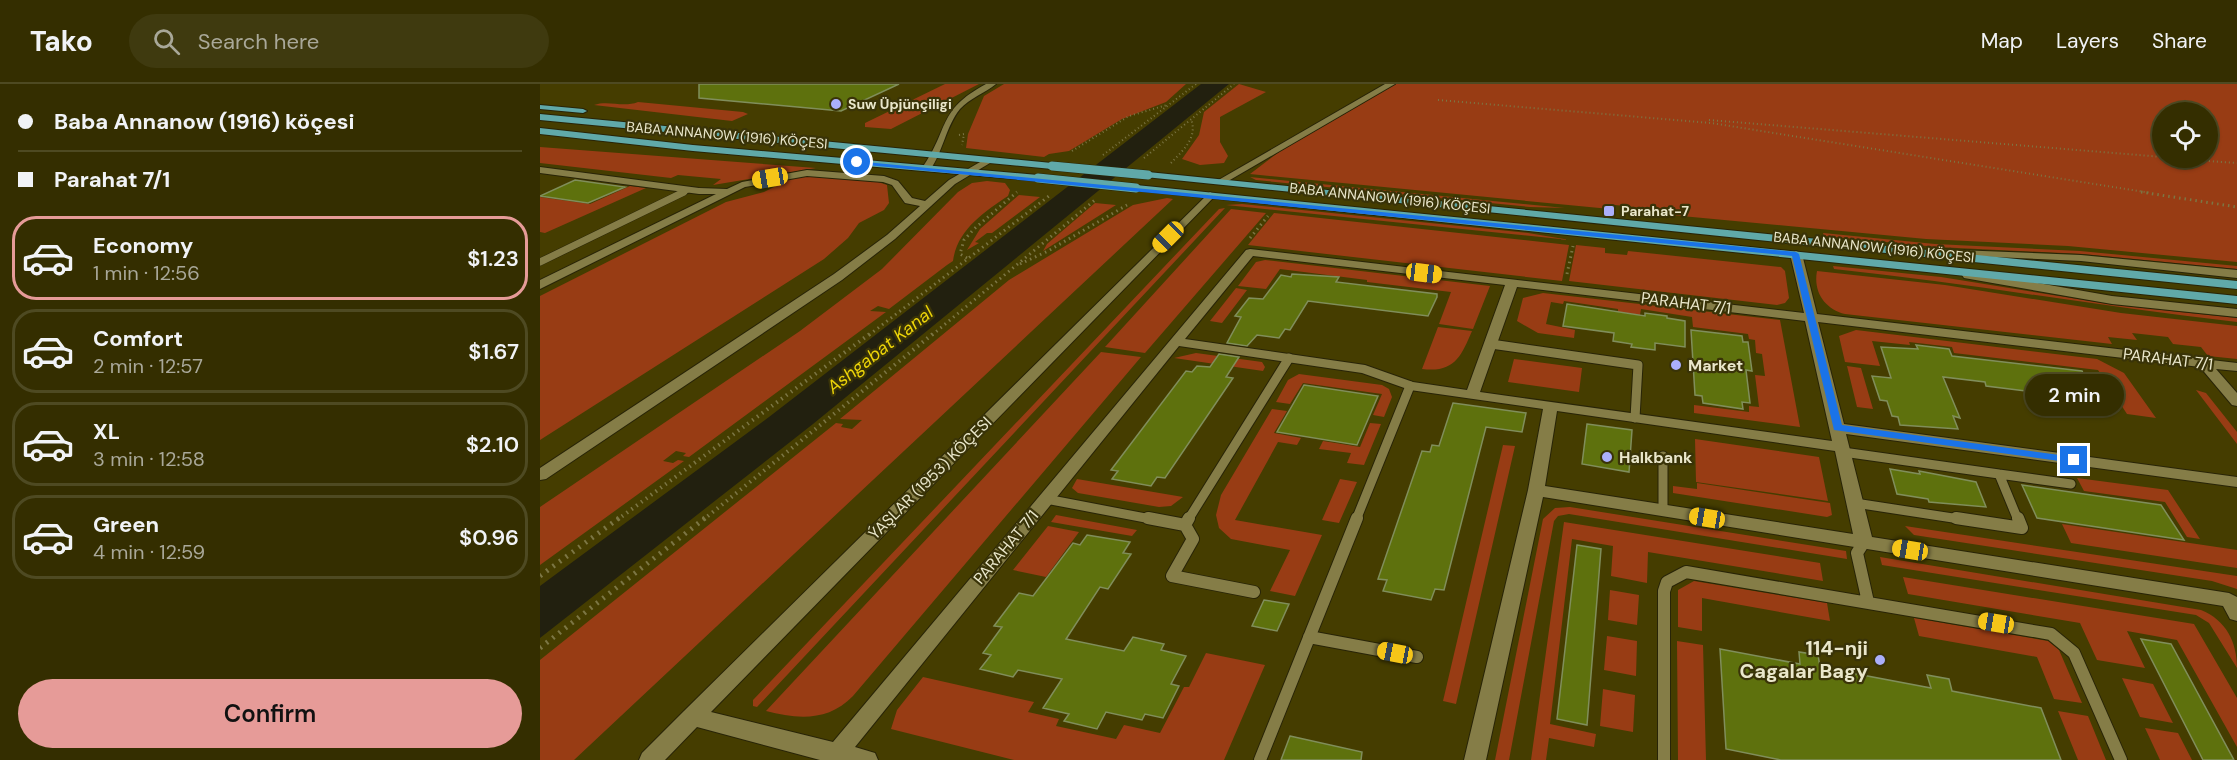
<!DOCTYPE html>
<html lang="en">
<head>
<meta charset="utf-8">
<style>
	:root { --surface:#342e00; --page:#3f3a0f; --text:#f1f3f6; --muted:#a9a899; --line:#4e4a22; --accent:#e69b98 }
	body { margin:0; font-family:"DM Sans",sans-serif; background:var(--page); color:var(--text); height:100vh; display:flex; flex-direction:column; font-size:22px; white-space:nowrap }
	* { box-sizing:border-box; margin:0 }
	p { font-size:20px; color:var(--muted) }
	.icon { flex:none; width:33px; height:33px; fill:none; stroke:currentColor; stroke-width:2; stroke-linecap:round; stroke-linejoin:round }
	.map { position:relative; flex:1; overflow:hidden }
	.drawer { display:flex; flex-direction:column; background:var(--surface); width:540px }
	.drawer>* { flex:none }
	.guide { display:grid; align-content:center; height:132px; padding:0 18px; background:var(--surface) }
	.tools { position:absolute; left:1612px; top:18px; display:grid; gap:12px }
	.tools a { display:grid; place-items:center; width:66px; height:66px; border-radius:50%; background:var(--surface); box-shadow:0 2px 4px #0004,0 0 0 2px var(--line); font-size:30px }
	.end { position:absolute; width:27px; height:27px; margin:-14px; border:8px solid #1a73e8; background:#fff; box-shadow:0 0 0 3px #fff }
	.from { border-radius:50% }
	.bubble { position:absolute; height:42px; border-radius:21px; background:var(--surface); box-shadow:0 2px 4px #0004,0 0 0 2px var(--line); font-size:20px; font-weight:600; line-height:42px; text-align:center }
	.car { position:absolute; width:18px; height:36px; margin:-18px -9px; border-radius:8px; box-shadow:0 0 4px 2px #0007; background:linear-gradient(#f5c518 24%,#345 0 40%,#f5c518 0 76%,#345 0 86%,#f5c518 0) }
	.guide b { display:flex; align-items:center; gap:21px; height:57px; font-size:22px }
	.guide b+b { border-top:2px solid var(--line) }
	.guide i { width:15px; height:15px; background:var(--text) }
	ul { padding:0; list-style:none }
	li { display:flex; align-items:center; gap:18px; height:84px; margin:0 12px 9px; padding:0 6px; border:3px solid var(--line); border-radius:24px }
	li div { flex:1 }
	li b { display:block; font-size:22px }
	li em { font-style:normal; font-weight:600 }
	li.on { border-color:var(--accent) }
	li>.icon { width:54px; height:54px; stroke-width:1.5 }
	.cta { display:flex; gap:12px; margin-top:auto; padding:12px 18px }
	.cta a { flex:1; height:69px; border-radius:36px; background:var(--accent); color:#111; font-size:24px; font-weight:600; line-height:69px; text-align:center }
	header { display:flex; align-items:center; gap:36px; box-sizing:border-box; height:84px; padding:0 30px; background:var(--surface); border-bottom:2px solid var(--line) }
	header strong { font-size:28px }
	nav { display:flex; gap:33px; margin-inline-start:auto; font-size:21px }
	.search { width:420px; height:54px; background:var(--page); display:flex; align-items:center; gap:15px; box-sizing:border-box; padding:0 21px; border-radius:33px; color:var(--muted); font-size:22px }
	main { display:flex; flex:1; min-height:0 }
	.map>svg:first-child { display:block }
</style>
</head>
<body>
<header>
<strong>Tako</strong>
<div class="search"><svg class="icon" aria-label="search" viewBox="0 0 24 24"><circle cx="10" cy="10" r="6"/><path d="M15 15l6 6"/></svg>Search here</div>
<nav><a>Map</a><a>Layers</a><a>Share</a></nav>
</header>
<main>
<section class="drawer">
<div class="guide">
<b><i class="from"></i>Baba Annanow (1916) köçesi</b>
<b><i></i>Parahat 7/1</b>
</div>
<ul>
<li class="on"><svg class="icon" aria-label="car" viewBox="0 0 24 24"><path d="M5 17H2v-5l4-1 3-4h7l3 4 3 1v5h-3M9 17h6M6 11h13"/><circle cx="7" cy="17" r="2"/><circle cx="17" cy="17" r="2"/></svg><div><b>Economy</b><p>1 min · 12:56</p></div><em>$1.23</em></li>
<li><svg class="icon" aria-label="car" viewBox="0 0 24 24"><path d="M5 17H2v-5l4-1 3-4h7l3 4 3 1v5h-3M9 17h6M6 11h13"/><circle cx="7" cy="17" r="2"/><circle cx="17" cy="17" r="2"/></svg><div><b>Comfort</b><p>2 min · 12:57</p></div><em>$1.67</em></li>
<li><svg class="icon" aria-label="car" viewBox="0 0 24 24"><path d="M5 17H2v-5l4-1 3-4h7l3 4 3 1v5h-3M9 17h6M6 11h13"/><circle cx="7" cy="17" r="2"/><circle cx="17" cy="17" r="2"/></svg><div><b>XL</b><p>3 min · 12:58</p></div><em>$2.10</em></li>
<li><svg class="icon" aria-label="car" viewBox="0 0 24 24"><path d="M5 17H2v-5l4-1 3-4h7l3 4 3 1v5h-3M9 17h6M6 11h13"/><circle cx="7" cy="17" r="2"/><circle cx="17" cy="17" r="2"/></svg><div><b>Green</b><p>4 min · 12:59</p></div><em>$0.96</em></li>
</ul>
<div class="cta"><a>Confirm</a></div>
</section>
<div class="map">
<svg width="1697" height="676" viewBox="0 0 1697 676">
	<rect width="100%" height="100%" fill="#453d00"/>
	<path fill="#983c14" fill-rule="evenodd" d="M405,0H439L351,45L325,43V39Z
		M464,0H646L626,18L582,35L529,67L509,70L504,73L426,64L428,50L444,12Z
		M699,0L726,8L680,33V58L688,72L684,79L660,81L642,75L659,51L664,28Z
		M856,0H1697V178L1528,162L1386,155L1099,128L1095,123L1075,121L1070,125L710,90L739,68ZM1623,28H1668V74H1623Z
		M98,18L203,28L208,30L192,37L54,21C69,16 83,24 98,18Z
		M0,63L276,84L173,101L181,95L138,91L131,94L0,79Z
		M262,92L338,98L347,101L349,119L344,126L319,139L308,154L284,175L0,356V212L186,118L224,108L252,94Z
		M710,93L1025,124L990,123L716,96Z
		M447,97L465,99L470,106L468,112C444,128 417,146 413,177L407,181L349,225L338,222L330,227L346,228L149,373L143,372L146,369L136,367L123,377L133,379L138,376L144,377L0,481V423L260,247L342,185L418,108L432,99Z
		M90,102L106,104L5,149L0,148V113L50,120Z
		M479,111L500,113L452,149H447L435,158L439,159L427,166L440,145Z
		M627,114L633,115L34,676H0V576L296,339L303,340L301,343L312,345L322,336L300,335L469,196L593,121Z
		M555,119L576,121L503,167L507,160Z
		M702,120L988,149L1030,156L686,121Z
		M685,124L217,623L213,622V616L679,125Z
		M691,125L726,129L605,269L565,263Z
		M734,129L1029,161L1022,197L708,161Z
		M1283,149L1395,160L1540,167L1697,182V185L1543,170L1397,163L1284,152Z
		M1036,161L1065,164V169L1087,171L1088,167L1241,183L1245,187L1249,214L1245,219L1237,221L1029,197Z
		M725,176L950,202L933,245L899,240L911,208L827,198V196L740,185L726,205L698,202L716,178Z
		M1293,182L1401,193L1575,221L1697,234V238C1562,223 1429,199 1294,185Z
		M1277,187L1405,201L1581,229L1697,242V275L1668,272L1661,263L1633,260L1628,253L1592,249L1597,256L1568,253L1572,260L1305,230C1285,225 1273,208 1277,187Z
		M696,204L707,206L682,239L670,237Z
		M1003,209L1240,236L1260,343L1154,329V321L1209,328V322L1219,323L1215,291L1225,292L1222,270L1216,269L1215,256L1209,255L1208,250L1153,243L1152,233L1101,225L1100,231L1078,228V225L1024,217L1023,220L1011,218L1006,240L1035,246L1034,254L998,249L977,237L983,214Z
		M898,243L932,247C921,273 914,289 882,285Z
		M1316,246L1557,275L1584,289L1616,334L1587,330L1558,286L1414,269L1412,263L1369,258L1370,261L1332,257L1340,282L1305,278L1299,252Z
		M561,268L601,273L313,612C288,638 257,635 226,627Z
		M656,269L722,278L725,283L723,287L634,274Z
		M974,275L1042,284L1039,308L968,298Z
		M1307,282L1321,284L1333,325L1317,323Z
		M759,290L842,301L849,305L852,313L844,333L833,331L842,310L763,299L750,320L736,318L748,296Z
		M1656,306L1666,309L1697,348V360Z
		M732,325L747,327L734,349L761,354L757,361L738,358L695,436L782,451L755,512L730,507L750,466L691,455L679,444L676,431L681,411Z
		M830,339L841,340L824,381L807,379L811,369L779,365L783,357L820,363Z
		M1155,355L1279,373L1288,417L1156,398Z
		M963,361L975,362L916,620L903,617Z
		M1537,394L1628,406L1660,455L1647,453L1625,418L1544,407Z
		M537,395L643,413L631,422L619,423L538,409L532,404Z
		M800,395L817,398L799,439L782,436Z
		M1157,399L1290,419L1292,431L1287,433L1133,409V402L1157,405Z
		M1030,423L1306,467L1307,475L1029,430L1018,432L1014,437L969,676H955L1003,435L1015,424Z
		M516,431L597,446L592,452L511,438Z
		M1024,438L1280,479L1283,497L1108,468L1107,499L1071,492L1073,462L1032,455L1010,640L1056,650L1054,663L1009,654L1006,676H991Z
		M1522,440L1697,466V484L1531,459Z
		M508,442L539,448L506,493L473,486Z
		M1365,442L1697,492V505L1672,497L1374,451Z
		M1340,473L1661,526C1686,536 1697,558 1697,584L1669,539L1656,531L1342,481Z
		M1363,493L1654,540L1697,614V663L1637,556L1587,547L1605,584L1557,576L1540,539L1368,510Z
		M1154,497L1287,519L1290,537L1162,514V547L1138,543V506Z
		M1070,506L1099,511L1097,541L1068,536Z
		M1374,534L1508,557L1519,566L1542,619L1514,615L1497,573L1379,552Z
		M1067,552L1097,557L1096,592L1064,586Z
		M1137,557L1163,561L1166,676H1138Z
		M666,569L725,581L684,676H474L351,645L357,626L383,593L494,618L488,628L519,635L516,642L576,655L584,641L620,649L644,603H649Z
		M1582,594L1613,600L1633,639L1600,633Z
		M1063,605L1095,611L1093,648L1060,642Z
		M1518,627L1548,632L1566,676H1538Z
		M1605,644L1638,649L1652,676H1620Z"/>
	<path fill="#22200f" d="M661,0H689L273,340L0,554V502L229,333Z"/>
	<path fill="#5e710d" stroke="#808e5b" stroke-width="1.5" d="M159,0H359L301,27L159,14Z
		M35,96L85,103L48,119L0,112Z
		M752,190L799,193L796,198L897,210V213L888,232L768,217L750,246L745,245L739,254L717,251L707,262L687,259L701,233L695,232L709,214L723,215L741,191L751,193Z
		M1027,220L1105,232V229L1127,232V234L1145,237V263L1115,259V266L1091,263L1092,260L1073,257L1074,249L1023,242Z
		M1151,246L1202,252L1203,258H1208L1212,287L1206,286L1210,319L1202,318L1203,325L1163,319L1162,312L1155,311Z
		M1376,261L1409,265L1412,272L1542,287L1544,291L1557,292L1571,313L1557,312L1560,316L1446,302L1445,298L1403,293L1420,334L1413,332L1418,345L1360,341L1358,333L1352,332L1347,317L1340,316L1332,292L1351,294L1341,263L1378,265Z
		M679,270L699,273L686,293L693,294L625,394L617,393L611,402L572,395L578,387L571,386L646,287L652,288L657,282L670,283Z
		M764,301L838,312L817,361L737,348Z
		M913,319L986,329L982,348L946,343L904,506L895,505L891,516L843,507L847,496L838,495L882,367L890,368L892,361L899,362Z
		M1047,340L1092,346L1089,388L1042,380Z
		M1350,385L1380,390L1379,387L1436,398L1446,423L1389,418L1388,415L1357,410Z
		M1482,401L1621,421L1644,456L1497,434Z
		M547,451L590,458L583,469L591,470L568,505L560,503L526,555L584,567L593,553L624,560L621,566L646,572L631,600L639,602L623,634L605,630L602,636L566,628L557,645L524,637L529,630L503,624L522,595L478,586L473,593L440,585L451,571L443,569L462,543L454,542L479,509L493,512L533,459L540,461Z
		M1037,461L1061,465L1047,641L1017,635Z
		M724,516L749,520L737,547L712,542Z
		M1601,555L1631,560L1694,676H1663Z
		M1180,565L1260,580L1259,568L1278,571L1280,583L1391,604L1387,591L1409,595L1412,607L1501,624L1521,676H1241L1186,665Z
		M750,652L822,668L821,676H741Z"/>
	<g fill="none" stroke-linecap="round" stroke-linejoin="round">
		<g stroke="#282407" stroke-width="7">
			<path id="lane-far3" d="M141,109L148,106"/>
		</g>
		<g stroke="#282407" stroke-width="8">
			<path id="lane-far2" d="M0,178L144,108"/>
		</g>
		<g stroke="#282407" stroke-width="11">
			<path id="lane-far1" d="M951,260L1098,281L1095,334
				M1303,368L1459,390L1478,436
				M1123,372V427
				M1459,390L1531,400
				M506,415L616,436
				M1315,419L1426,436
				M648,436L749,274
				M816,436L870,302"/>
		</g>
		<g stroke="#282407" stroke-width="14">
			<path id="lane" d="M608,434L645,441L649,434
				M1416,434L1482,444L1478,434
				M645,441L653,455L632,492L714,508
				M1324,458L1317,469L1328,518
				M769,553L877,573
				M720,676L817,434
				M1124,676V507L1127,498L1146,488L1511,550L1534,569L1581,676"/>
		</g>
		<g stroke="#282407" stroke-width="2">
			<path id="street" d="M446,0H456C445,9 430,14 420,25C406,42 403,68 390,86H384L382,84C410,45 396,27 446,0Z
				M845,0H855L683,100L675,98Z
				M447,74L450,75V79L415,100L355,155L302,196L6,395L0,396V384L294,190L347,151L380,122L365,119L352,101L343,98L267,92L205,103L0,205V196L176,110H159L0,89V83L159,104L187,105L202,98L267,86L344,92L358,97L372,114L385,117L409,96Z
				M670,108L675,111L674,113L171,628L293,658L706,166L710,165L1264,229L1250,170L1256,167L1262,170L1277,230L1697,279V287L1676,285L1697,309V322L1692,321L1660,283L1278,238L1304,340L1697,393V403L1306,350L1332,453L1689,509L1697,513V537L1690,535L1683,522L1003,413L946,676H924L988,406L1003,325L870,306L822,289L639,262L315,663L335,669L338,676H280L157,643L125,676H99L102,669L144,627ZM713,172L965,201L927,306L873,298L825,281L645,255ZM977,203L1265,237L1292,357L940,308ZM1017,327L1295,367L1313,450L1005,402Z
				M1392,165L1541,171L1697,186V194L1541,177L1388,170V166Z"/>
		</g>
		<g stroke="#282407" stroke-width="2">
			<path id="secondary" d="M1428,187L1572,212L1697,225V233L1572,220L1424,194L1422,191Z"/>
		</g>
		<g stroke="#282407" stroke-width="2">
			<path id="primary" d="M0,21L43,25L47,27L43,29L0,25Z
				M0,30L512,79L517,82L512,85L0,36Z
				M0,44L153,61L498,91L503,94L498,97L153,67L0,50Z
				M608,88L1697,197V205L605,93V89Z
				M596,101L1697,212V220L592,106L591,104Z"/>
		</g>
		<path stroke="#7c7644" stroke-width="2" stroke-dasharray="1 3" stroke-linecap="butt" d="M898,16L1171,39L1611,109
			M1169,36L1623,73
			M419,51L424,50L422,61
			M532,67L589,32L627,21
			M563,71L656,0
			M604,74L694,0
			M1625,74L1697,79
			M631,79C643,66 658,54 651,35"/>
		<path stroke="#7c7644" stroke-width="3" stroke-dasharray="1.5 4" stroke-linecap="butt" d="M1601,108L1697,123
			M710,154L728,132
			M427,174L420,170L424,156L434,145L477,108
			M480,180L508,167L587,121
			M1027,190L1033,162
			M329,251L509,112
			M392,251L555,116"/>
		<path stroke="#7c7644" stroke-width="4" stroke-dasharray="1.5 4.5" stroke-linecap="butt" d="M77,436L331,249
			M163,436L394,249"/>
		<path stroke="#7c7644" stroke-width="5" stroke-dasharray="2 6" stroke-linecap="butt" d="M0,492L79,434
			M0,564L165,434"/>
		<use href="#lane-far3" stroke="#857d47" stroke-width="5"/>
		<use href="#lane-far2" stroke="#857d47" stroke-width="7"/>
		<use href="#lane-far1" stroke="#857d47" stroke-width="9"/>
		<use href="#lane" stroke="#857d47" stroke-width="12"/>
		<use href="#street" fill="#857d47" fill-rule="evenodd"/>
		<use href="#secondary" fill="#857d47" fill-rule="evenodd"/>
		<use href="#primary" fill="#60a9a9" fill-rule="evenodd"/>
		<g stroke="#282407" stroke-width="10" stroke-linecap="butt">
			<path id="primary-bridge" d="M512,82L608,91
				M498,94L596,104"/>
		</g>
		<use href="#primary-bridge" stroke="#60a9a9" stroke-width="9"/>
	</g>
	<path fill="#1a73e8" d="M315,77L1256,168L1259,170L1302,341L1534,373L1539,376L1534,379L1294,346L1252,172L317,80Z"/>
	<g fill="#abaffb" stroke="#393308" stroke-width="2">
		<circle cx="296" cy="20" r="6"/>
		<rect x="1063" y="121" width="12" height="12" rx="3"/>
		<circle cx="1136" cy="281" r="6"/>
		<circle cx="1067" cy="373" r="6"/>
		<circle cx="1340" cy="576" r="6"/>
	</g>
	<g text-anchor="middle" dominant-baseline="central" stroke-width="4.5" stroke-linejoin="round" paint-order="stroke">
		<g font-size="14" font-weight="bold" fill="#eae7cb" stroke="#393308" text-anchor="start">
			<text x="308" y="20">Suw Üpjünçiligi</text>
			<text x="1081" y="127">Parahat-7</text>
		</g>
		<g font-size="14" fill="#eae7cb" stroke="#393308">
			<text transform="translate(187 51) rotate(5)">BABA ANNANOW (1916) KÖÇESI</text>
			<text transform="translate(850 114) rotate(6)">BABA ANNANOW (1916) KÖÇESI</text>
			<text transform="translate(1334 163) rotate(6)">BABA ANNANOW (1916) KÖÇESI</text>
		</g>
		<g font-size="16" fill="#eae7cb" stroke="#393308">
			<text transform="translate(1146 219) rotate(7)">PARAHAT 7/1</text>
			<text transform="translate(1628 275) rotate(7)">PARAHAT 7/1</text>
			<text transform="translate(390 394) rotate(-45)">ÝAŞLAR (1953) KÖÇESI</text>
			<text transform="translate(466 463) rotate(-50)">PARAHAT 7/1</text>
		</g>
		<g font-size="16" font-weight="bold" fill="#eae7cb" stroke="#393308" text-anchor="start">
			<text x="1148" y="281">Market</text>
			<text x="1079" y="373">Halkbank</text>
		</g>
		<g font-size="18" font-style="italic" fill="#ecd409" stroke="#393308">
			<text transform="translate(340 266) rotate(-38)">Ashgabat Kanal</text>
		</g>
		<g font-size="20" font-weight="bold" fill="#eae7cb" stroke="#393308" text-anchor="end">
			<text x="1328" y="564">114-nji<tspan x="1328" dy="23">Cagalar Bagy</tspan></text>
		</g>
	</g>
</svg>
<div class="tools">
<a><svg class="icon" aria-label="locate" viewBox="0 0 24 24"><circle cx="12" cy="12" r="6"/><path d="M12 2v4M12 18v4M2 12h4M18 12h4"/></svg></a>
</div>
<i class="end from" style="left:317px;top:78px"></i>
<i class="end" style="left:1534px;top:376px"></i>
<div class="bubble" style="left:1485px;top:290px;width:99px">2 min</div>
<i class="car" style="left:230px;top:94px;rotate:260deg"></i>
<i class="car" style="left:628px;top:153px;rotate:225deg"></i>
<i class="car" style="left:884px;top:189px;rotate:97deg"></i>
<i class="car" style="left:1167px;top:434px;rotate:279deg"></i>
<i class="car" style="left:1370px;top:466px;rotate:279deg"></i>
<i class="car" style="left:1456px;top:539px;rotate:279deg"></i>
<i class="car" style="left:855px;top:569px;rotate:281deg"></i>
</div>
</main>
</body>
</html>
